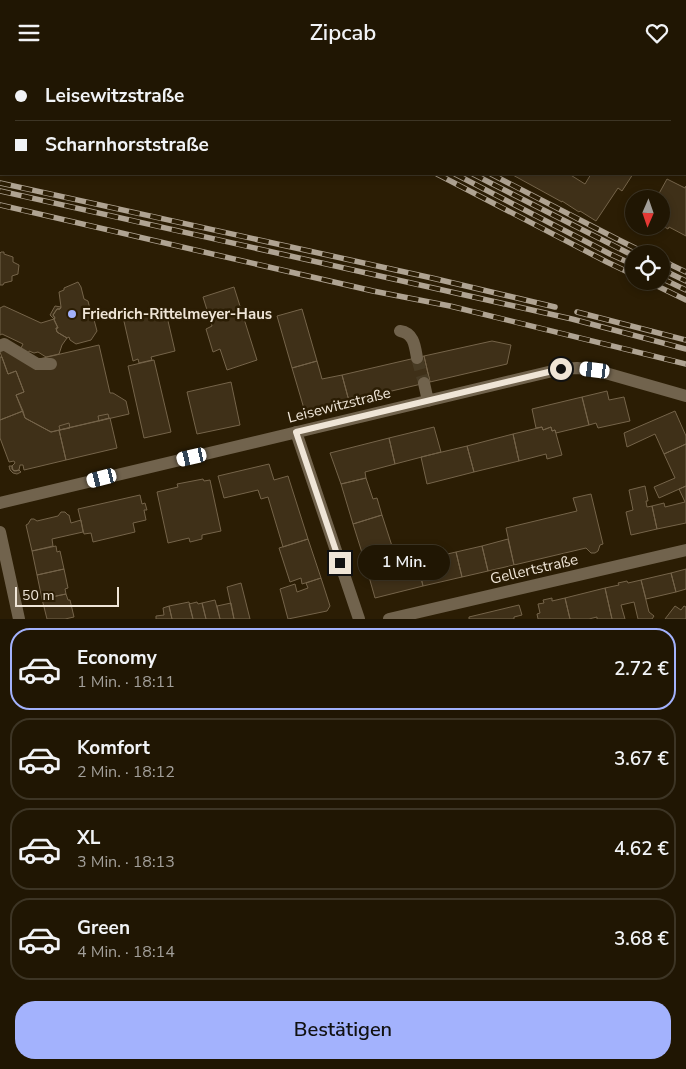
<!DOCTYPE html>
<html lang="de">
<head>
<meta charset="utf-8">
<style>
	:root { --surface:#201603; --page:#2d2312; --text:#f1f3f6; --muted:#a29f9a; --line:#3d3525; --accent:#a3b2fd }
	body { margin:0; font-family:"Nunito Sans",sans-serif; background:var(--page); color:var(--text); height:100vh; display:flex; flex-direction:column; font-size:19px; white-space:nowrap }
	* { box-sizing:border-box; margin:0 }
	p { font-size:16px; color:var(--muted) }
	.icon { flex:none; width:28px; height:28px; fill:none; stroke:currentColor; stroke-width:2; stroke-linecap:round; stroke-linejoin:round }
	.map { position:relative; height:554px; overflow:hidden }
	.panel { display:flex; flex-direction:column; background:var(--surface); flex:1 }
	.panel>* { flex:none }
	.guide { position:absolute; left:0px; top:0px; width:686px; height:110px; box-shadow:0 2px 8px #0003,0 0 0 1px var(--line); display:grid; align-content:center; height:110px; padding:0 15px; background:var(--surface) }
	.needle { width:32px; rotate:182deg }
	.buttons { position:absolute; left:625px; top:125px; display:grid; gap:10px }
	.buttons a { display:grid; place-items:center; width:45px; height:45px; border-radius:50%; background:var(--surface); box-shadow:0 2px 8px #0003,0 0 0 1px var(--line); font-size:25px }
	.scale { position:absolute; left:15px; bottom:12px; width:104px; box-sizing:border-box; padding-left:5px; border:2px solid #efe5d7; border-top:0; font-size:14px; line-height:18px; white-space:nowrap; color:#efe5d7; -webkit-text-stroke:4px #2b1d04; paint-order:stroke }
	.end { position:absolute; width:22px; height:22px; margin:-11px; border:6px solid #efe5d7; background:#111; box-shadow:0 0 0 2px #111 }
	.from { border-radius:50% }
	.bubble { position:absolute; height:35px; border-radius:18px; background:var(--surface); box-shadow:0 2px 8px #0003,0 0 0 1px var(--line); font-size:16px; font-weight:600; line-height:35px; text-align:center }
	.car { position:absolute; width:15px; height:30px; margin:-15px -8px; border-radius:6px; box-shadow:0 0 4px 1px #0007; background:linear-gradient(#fff 24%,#345 0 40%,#fff 0 76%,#345 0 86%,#fff 0) }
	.guide b { display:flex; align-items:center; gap:18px; height:48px; font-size:19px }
	.guide b+b { border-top:1px solid var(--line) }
	.guide i { width:12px; height:12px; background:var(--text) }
	ul { padding:9px 0 0; list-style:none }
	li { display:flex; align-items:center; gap:15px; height:82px; margin:0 10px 8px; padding:0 5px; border:2px solid var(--line); border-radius:20px }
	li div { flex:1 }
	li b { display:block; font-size:19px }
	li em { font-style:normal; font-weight:600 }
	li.on { border-color:var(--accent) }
	li>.icon { width:45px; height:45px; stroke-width:1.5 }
	.button { display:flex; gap:10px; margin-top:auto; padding:10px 15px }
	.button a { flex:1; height:58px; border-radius:20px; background:var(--accent); color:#111; font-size:20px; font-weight:600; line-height:58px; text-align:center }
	header { display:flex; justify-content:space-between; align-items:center; height:65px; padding:0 15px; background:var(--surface); font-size:22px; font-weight:600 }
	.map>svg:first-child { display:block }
</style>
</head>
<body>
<header><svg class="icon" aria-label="menu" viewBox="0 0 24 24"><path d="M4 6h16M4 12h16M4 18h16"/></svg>Zipcab<svg class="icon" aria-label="heart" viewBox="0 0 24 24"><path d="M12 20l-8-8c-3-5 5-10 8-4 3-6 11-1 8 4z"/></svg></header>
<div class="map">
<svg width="686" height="554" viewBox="0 0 686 554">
	<rect width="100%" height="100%" fill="#2b1d04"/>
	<path fill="#3f3018" stroke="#75644a" d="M0,0H7V1H1V80L0,79Z
		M366,0H395L397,1L398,0H401L403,1H365Z
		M450,0H481V1H449Z
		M492,0H538L539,1H494Z
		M643,0H675L677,1H642Z
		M511,109H569L585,119L591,109H633L622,126L618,123L596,156L580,146L579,147L562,136V137Z
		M667,114L685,123L686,121V171L669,162L668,164L661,160V134H656Z
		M1,187H4V189L13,192V197L19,200L18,208V209L12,211V216L4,218L3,220H0V188Z
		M78,217L81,222L84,234L88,236L90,244L88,247L93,251L97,266L91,275L76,279L70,275L69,272L67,273L57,267L56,263H58L54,255L55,253L53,250L57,244H60L61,242L59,227L64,225V223Z
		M234,222L257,295L227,305L220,284L213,287L206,264L212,261L203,232Z
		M4,241L41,258L54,254L58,263H56L57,267L67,273L62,280L59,289L46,292L38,287L34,288L29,286L28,289L20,285L23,279L2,269L0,270V243Z
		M55,241L61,242L60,244H57L53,250L55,253L54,254L50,250Z
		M165,243L175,286L151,292L152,295L139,298L138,294L133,296L123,252Z
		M302,244L317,296L292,303L277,251Z
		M492,276L511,280L507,299L430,317L424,291Z
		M0,278L39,294L99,280L110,328H113L126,336L129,349L51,367L25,353L16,330L24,327L16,306L8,309L0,287Z
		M424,291L430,317L349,336L342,310Z
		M0,292H2L8,309L16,306L24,327L16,330L23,346L0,355Z
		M154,295L171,367L144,373L128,301Z
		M317,296L322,314L342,310L349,336L305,347L292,303Z
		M231,317L240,360L197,369L187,327Z
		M607,326L609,335L624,332L630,356L598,363L596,358L589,360L582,332Z
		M582,332L589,360L556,368L555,365L552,366L551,362L543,365L542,362L536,363L532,344Z
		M23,346L25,353L51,367L59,365L66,395L24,405L23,400H20L19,405L16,406L13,405L12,401L15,398L14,396L9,397L0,373V355Z
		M675,346L686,371V379L664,389L655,369L627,382L624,368Z
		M108,349L109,353L99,356L98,351Z
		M110,353L117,383L66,395L59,365Z
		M69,358L70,363L60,365L59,361Z
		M434,362L441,387L395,399L389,373Z
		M542,362L543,365L551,362L552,366L555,365L562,390L547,394L546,389L519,396L513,369Z
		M513,369L519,396L474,407L467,381Z
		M389,373L395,399L365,407L366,413L341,419L330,388Z
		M686,379V421L659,433L654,422L675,413L664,389Z
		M467,381L474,407L427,419L421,392Z
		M269,399L274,415L288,411L308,474L283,482L268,432L261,434L258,425L224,433L218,411Z
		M9,401H12V404L14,406L19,405L21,407L17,409L13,408L10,405Z
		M366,413L373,434L377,433L382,450L353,459L341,419Z
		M203,414L204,416L210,415L221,466L202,470V474L190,477L189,473L168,478L157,427L178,422L177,419Z
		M645,421L648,436H646L647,442L652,441L657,464L631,470L626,447L633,445L629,425Z
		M686,421V458L657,464L652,441L664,438L665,442L685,437L679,424Z
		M591,429L603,479L600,480L598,486L595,488H591L586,483L514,500L506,463L577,446L573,433Z
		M140,430L142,439L145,438L147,445H144L146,455L133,458L135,467L93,477L91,468L84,469L78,444Z
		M61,447H65L68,450H69L71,458L81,455L83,467L52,474L53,481L32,486L26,460L28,459L31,454H34L37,456L58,451Z
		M382,450L392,481L386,483L388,488L364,494L353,459Z
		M308,474L321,513L302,519L301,513L290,517L279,483Z
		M508,474L514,500L488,506L482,481Z
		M56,481L57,487L60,486L64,504L37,510L32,486Z
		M482,481L488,506L462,512L456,487Z
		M456,487L462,512L423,521L417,496Z
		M388,488L393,506L418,500L423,521L375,533L364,494Z
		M64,504L68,523L65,524L66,529L42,534L37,510Z
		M686,504V524L676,527L671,508Z
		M671,508L676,527L646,534L641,515Z
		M321,513L330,541L327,546L288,554L280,524L295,519L297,527L308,523L306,518Z
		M641,515L649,547L654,551L652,554H638L634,537L621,540L625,554H612L605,523L619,520L618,518L627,516L628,518Z
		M241,518L250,554H234L227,522Z
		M605,523L612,554H597V552L589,554H570L565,533Z
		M66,529L68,535H70L74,552L65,554H47L42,534Z
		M552,533V536L565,533L570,554H538L537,549L540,548L538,539L544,538L543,535Z
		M215,535L220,554H206L202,538Z
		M189,537L193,554H172L169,541Z
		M197,537L198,539L202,538L206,554H193L189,539Z
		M231,538L234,554H220L217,541Z
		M519,540L522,550L514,552V554H469V552Z
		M169,541L172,554H156V551L164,550L163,543Z
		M675,541L681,545L684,541L686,542V554H665Z"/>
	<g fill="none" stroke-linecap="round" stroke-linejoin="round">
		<path stroke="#483b24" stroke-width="12" stroke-dasharray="12 6" stroke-linecap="butt" d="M417,293L424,318"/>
		<path stroke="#71634d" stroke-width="12" d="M586,0L588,1
			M685,61L686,62
			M400,266C414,268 415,281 417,293
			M0,281L4,279L37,299H51
			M424,318L428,336
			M296,367L359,554
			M0,438L561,304L577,303L595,305L686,331
			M0,467L19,554
			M389,554L686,485"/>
		<g stroke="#afa392" stroke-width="5.5">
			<path id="rail" d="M228,0L231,1
				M246,0L248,1
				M264,0L266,1
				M282,0L284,1
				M437,109L607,197L634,210
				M455,109L610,189L634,200
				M473,109L634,191
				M491,109L617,174L647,189
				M0,118L432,213L555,242
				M0,126L572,254L686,284
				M0,140L373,226L450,241L686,299
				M661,195L686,207
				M661,204L686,216
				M661,213L686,225
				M647,216L686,235
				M577,247L686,275"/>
		</g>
		<use href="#rail" stroke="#2b1d04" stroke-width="4" stroke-dasharray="11" stroke-linecap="butt"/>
	</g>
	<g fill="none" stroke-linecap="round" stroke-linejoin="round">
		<path stroke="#efe5d7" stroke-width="6" d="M340,498L296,367L561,304"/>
	</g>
	<circle fill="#a3b2fd" stroke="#2b1d04" stroke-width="2" cx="72" cy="249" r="5"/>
	<g text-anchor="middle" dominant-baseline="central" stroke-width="5" stroke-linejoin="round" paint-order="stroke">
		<g font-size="15" font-weight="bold" fill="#efe5d7" stroke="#2b1d04" text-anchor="start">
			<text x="82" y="249">Friedrich-Rittelmeyer-Haus</text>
		</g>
		<g font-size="15" fill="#efe5d7" stroke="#2b1d04">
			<text transform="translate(339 340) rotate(-14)">Leisewitzstraße</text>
			<text transform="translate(534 504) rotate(-13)">Gellertstraße</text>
		</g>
	</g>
</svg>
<div class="buttons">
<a><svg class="needle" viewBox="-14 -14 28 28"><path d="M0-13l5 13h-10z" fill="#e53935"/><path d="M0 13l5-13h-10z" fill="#a29f9a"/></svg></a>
<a><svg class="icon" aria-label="locate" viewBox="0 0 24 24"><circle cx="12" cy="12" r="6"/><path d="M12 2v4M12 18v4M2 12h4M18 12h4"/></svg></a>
</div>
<div class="scale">50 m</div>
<i class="end from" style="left:561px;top:304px"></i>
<i class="end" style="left:340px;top:498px"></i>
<div class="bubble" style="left:358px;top:480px;width:92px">1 Min.</div>
<i class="car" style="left:595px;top:305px;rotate:277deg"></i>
<i class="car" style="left:192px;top:392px;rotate:257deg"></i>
<i class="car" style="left:102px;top:413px;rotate:256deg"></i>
<div class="guide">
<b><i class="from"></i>Leisewitzstraße</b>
<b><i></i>Scharnhorststraße</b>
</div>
</div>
<section class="panel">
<ul>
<li class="on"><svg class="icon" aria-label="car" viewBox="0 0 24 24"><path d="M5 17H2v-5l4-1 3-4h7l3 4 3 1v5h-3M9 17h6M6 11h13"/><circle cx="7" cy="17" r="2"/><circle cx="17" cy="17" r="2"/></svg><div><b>Economy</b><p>1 Min. · 18:11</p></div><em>2.72 €</em></li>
<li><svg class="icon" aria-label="car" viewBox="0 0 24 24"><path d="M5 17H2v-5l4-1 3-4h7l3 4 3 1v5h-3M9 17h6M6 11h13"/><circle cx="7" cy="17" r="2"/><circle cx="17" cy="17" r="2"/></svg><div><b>Komfort</b><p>2 Min. · 18:12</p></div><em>3.67 €</em></li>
<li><svg class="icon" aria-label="car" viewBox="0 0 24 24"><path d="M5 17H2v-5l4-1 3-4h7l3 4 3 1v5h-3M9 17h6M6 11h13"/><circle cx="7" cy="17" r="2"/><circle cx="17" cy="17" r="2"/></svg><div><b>XL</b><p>3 Min. · 18:13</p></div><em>4.62 €</em></li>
<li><svg class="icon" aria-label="car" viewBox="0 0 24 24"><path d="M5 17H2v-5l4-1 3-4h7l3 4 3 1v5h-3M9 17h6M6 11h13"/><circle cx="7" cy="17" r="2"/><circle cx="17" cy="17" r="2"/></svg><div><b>Green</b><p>4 Min. · 18:14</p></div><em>3.68 €</em></li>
</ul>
<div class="button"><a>Bestätigen</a></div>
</section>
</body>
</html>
